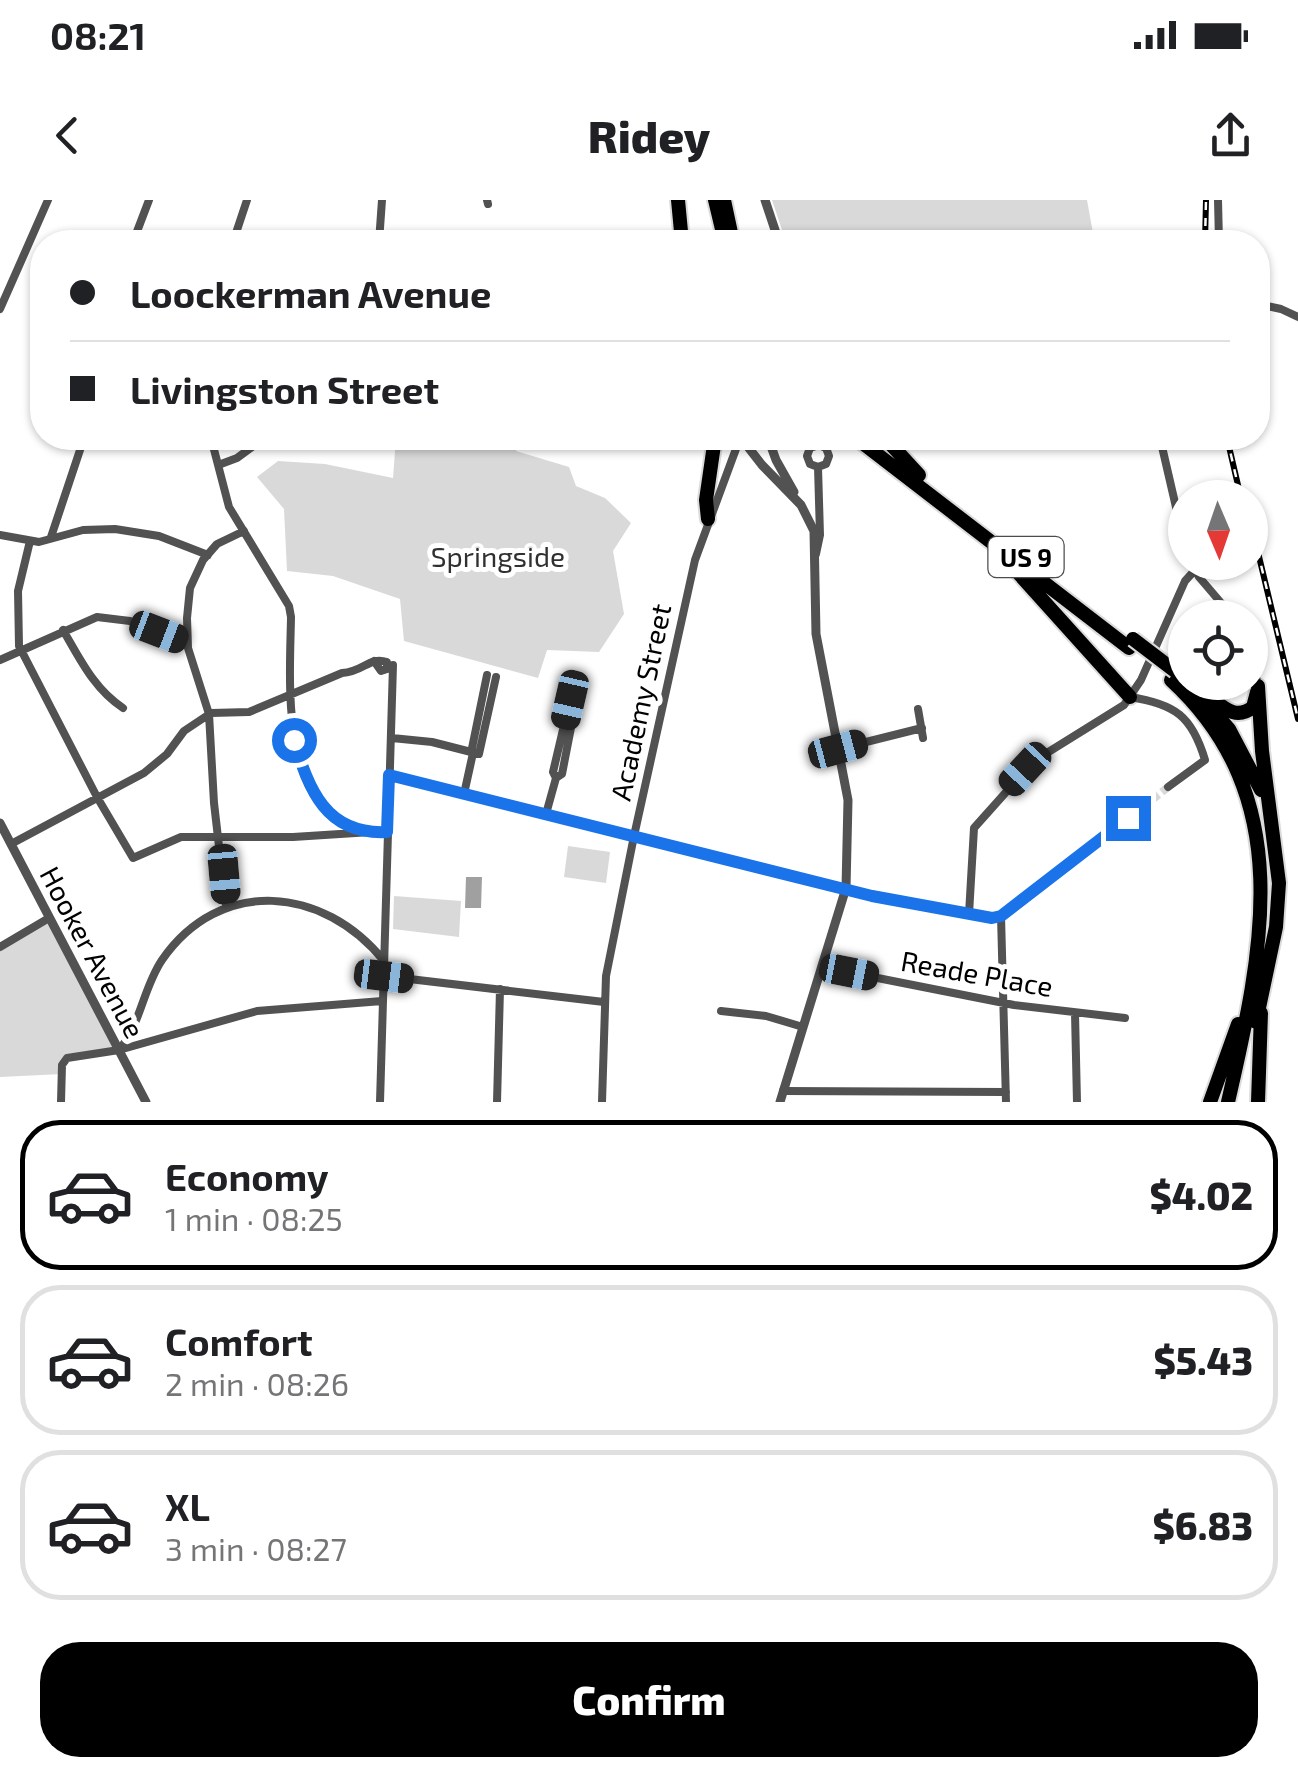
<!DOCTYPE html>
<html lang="en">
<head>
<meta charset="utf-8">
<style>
	:root { --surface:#fff; --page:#f2f2f2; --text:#202124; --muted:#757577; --line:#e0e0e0; --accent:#000 }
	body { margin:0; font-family:"Exo 2",sans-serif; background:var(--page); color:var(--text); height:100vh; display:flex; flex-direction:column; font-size:38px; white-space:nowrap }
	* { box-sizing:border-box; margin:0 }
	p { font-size:32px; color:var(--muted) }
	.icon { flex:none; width:55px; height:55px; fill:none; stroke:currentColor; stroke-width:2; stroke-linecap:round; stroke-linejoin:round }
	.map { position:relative; height:902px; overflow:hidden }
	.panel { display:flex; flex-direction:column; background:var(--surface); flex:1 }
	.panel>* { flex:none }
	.banner { position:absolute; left:30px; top:30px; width:1240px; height:220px; border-radius:40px; box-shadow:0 2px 8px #0004; display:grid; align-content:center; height:220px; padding:0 40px; background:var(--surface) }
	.needle { width:65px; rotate:178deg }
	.tools { position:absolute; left:1168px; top:280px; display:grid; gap:20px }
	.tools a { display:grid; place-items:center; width:100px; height:100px; border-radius:50%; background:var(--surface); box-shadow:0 2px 8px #0004; font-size:50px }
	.end { position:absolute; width:45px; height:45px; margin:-22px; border:12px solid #1a73e8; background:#fff; box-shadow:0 0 0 5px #fff }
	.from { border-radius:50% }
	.car { position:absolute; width:30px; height:60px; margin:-30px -15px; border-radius:12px; box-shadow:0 0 8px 2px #0007; background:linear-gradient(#222 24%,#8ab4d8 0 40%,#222 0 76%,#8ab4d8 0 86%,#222 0) }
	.banner b { display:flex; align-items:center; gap:35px; height:95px; font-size:38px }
	.banner b+b { border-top:2px solid var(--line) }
	.banner i { width:25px; height:25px; background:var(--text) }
	ul { padding:18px 0 0; list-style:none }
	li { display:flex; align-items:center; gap:30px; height:150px; margin:0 20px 15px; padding:0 20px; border:5px solid var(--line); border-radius:40px }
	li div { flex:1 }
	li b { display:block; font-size:38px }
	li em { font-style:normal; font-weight:800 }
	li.selected { border-color:var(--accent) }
	li>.icon { width:90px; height:90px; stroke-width:1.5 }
	.primary-button { display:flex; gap:20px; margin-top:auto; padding:20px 40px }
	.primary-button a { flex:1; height:115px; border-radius:40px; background:var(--accent); color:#fff; font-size:40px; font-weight:800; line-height:115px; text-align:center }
	.status { display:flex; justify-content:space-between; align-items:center; height:70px; padding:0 50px; background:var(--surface); direction:ltr }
	.status svg { height:28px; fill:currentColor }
	header { display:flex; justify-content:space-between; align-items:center; height:130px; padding:0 40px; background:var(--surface); font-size:45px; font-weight:800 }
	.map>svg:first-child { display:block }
</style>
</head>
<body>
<div class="status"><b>08:21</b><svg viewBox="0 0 49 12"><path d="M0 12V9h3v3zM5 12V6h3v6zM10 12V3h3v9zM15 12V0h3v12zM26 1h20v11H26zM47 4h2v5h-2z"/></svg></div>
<header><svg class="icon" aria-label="back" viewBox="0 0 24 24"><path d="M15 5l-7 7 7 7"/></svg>Ridey<svg class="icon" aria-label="share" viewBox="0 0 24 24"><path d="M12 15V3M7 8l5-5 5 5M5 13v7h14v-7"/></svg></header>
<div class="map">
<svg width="1298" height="902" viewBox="0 0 1298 902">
	<rect width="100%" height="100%" fill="#fff"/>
	<path fill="#d9d9d9" d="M772,0H1087L1093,33L1090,42H786Z
		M396,238H517L516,251L569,267L576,286L605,298L631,323L613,351L624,414L599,452L547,450L538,478L404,441L400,399L333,376L287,371L284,309L257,277L278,261L325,264L393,278Z
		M568,646L610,652L606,683L564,677Z
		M394,696L461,701L459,737L393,729Z
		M49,718L119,850L67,858L62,874L0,877V747Z"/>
	<path fill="#a0a0a0" d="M466,677H482L481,708H465Z"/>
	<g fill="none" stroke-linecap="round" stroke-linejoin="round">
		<path stroke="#d9d9d9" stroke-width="8" stroke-dasharray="8 4" stroke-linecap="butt" d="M1143,607L1168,587"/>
		<g stroke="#dbdbdb" stroke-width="16">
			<path id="trunk" d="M725,0L734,42"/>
		</g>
		<g stroke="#dbdbdb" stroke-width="18">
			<path id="motorway" d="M678,0L682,42
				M715,0L725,42
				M856,238L1129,448
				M885,238L919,275
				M708,319L706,300L715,238
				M1012,366L1130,497
				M1171,480C1298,597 1263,750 1228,902
				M1188,482L1229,529L1261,590
				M1212,499C1225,509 1237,520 1253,507L1257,492
				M1256,822L1276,727L1279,683L1262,551L1258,486
				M1210,902L1238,824
				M1258,902L1261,813"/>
		</g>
		<path stroke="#525252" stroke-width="8" d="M487,0L488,4
			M1218,0L1219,42
			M133,42L149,0
			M233,42L247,0
			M379,42L382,0
			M1258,104L1281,109L1298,117
			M0,109L48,0
			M211,238L229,307L289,406L291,417C290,480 279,605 357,629
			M1160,238L1185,346
			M221,264L237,258L264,238
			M0,335L39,342L83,330L115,329L159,336L208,355
			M51,337L84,238
			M30,341L18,391L19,446L97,597L133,658L181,637H293L387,631
			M816,354L820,335L818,267L810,264L807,256L810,248L819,245L826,248L829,256L826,264L818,267
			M1192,362L1199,377L1234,418
			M63,430C80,459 94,489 123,508
			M1250,449L1258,486
			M0,460L97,417L130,421L187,443
			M1130,497C1175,504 1192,516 1205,560L1168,587
			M918,509L923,538
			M392,538L432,542L479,554L496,477
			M838,549L922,528
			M471,553L487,475
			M389,575L871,695L992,719L1001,716L1128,618
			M556,578L553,572L570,500L576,502
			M464,594L473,553
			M1135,613L1143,607
			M546,614L556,578L562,574L576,502
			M11,644L144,573L167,554L184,531L211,513L249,512L342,473C364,472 369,456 387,462V469L381,471L374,461
			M226,707L214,603L209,514L188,448L187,418L190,388L203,360L217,344L244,331
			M969,714L974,628L1034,561L1124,505L1141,480L1185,381L1195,370
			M1001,716L1006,902
			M0,747L49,718
			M822,767L1014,805L1125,818
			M384,776L604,802
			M721,811L766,816L803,827
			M1075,813L1077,902
			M119,850C141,824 143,788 162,760C220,676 324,686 384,761
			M783,891L1006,892
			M61,902L62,865L67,858L119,850L257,811L382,801
			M380,902L393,465
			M497,902L500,789
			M602,902L606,776L634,636L695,360L740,238"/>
		<path stroke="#525252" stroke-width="9" d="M765,0L779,42
			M741,238L762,265L801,305L814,331L816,434L848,600L846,688L780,902
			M768,238L776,260L794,292
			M0,623L146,902"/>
		<use href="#trunk" stroke="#000" stroke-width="12"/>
		<use href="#motorway" stroke="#000" stroke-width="14"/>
		<g stroke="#000" stroke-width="6">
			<path id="rail" d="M1205,42L1206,0
				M1227,238L1241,298
				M1250,319L1298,519"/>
		</g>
		<use href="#rail" stroke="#fff" stroke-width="2.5" stroke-dasharray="8" stroke-linecap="butt"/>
		<g stroke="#dbdbdb" stroke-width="18" stroke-linecap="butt">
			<path id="motorway-bridge" d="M1133,439L1175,471"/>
		</g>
		<use href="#motorway-bridge" stroke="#000" stroke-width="14"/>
	</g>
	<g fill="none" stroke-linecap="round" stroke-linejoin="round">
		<path stroke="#1a73e8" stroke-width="12" d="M294,540C309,590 326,635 387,632L389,575L872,696L992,718L1001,716L1128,618"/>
	</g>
	<g text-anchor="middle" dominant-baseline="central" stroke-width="10" stroke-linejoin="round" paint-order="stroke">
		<rect fill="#fff" stroke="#4c4c4c" stroke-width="2.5" x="988.5" y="337" width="75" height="40" rx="8"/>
		<g font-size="25" font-weight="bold" fill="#000">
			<text x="1026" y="357">US 9</text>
		</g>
		<g font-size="28" fill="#303030" stroke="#fff">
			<text x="498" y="356">Springside</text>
		</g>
		<g font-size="28" fill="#000" stroke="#fff">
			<text transform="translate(640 502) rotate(-78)">Academy Street</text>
			<text transform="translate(93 752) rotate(62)">Hooker Avenue</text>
			<text transform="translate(977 773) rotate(10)">Reade Place</text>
		</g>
	</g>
</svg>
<div class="tools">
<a><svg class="needle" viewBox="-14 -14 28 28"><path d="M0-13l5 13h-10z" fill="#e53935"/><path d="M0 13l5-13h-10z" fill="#757577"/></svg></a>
<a><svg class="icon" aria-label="locate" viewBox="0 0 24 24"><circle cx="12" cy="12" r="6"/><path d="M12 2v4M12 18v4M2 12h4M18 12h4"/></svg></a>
</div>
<i class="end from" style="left:294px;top:540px"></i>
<i class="end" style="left:1128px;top:618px"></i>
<i class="car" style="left:159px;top:432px;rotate:111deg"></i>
<i class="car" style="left:570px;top:500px;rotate:193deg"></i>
<i class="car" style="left:838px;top:549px;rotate:75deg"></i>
<i class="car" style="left:1025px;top:569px;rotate:223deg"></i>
<i class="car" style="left:224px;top:674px;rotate:175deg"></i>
<i class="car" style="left:849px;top:772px;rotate:101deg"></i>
<i class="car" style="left:384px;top:776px;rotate:97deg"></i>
<div class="banner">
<b><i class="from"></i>Loockerman Avenue</b>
<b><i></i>Livingston Street</b>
</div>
</div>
<section class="panel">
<ul>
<li class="selected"><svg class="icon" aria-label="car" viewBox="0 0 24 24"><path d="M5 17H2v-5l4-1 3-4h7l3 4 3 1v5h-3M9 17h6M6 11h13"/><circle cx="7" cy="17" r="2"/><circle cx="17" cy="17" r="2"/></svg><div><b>Economy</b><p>1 min · 08:25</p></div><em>$4.02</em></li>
<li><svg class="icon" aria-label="car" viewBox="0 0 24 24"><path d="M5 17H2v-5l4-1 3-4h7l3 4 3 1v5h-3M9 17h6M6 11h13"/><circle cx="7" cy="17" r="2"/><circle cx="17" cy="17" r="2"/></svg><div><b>Comfort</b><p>2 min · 08:26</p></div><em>$5.43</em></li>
<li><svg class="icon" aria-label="car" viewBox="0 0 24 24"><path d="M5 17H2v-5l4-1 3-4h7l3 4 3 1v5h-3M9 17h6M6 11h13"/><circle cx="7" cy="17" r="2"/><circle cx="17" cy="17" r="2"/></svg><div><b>XL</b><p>3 min · 08:27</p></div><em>$6.83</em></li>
</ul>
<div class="primary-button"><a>Confirm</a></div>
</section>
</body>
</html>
